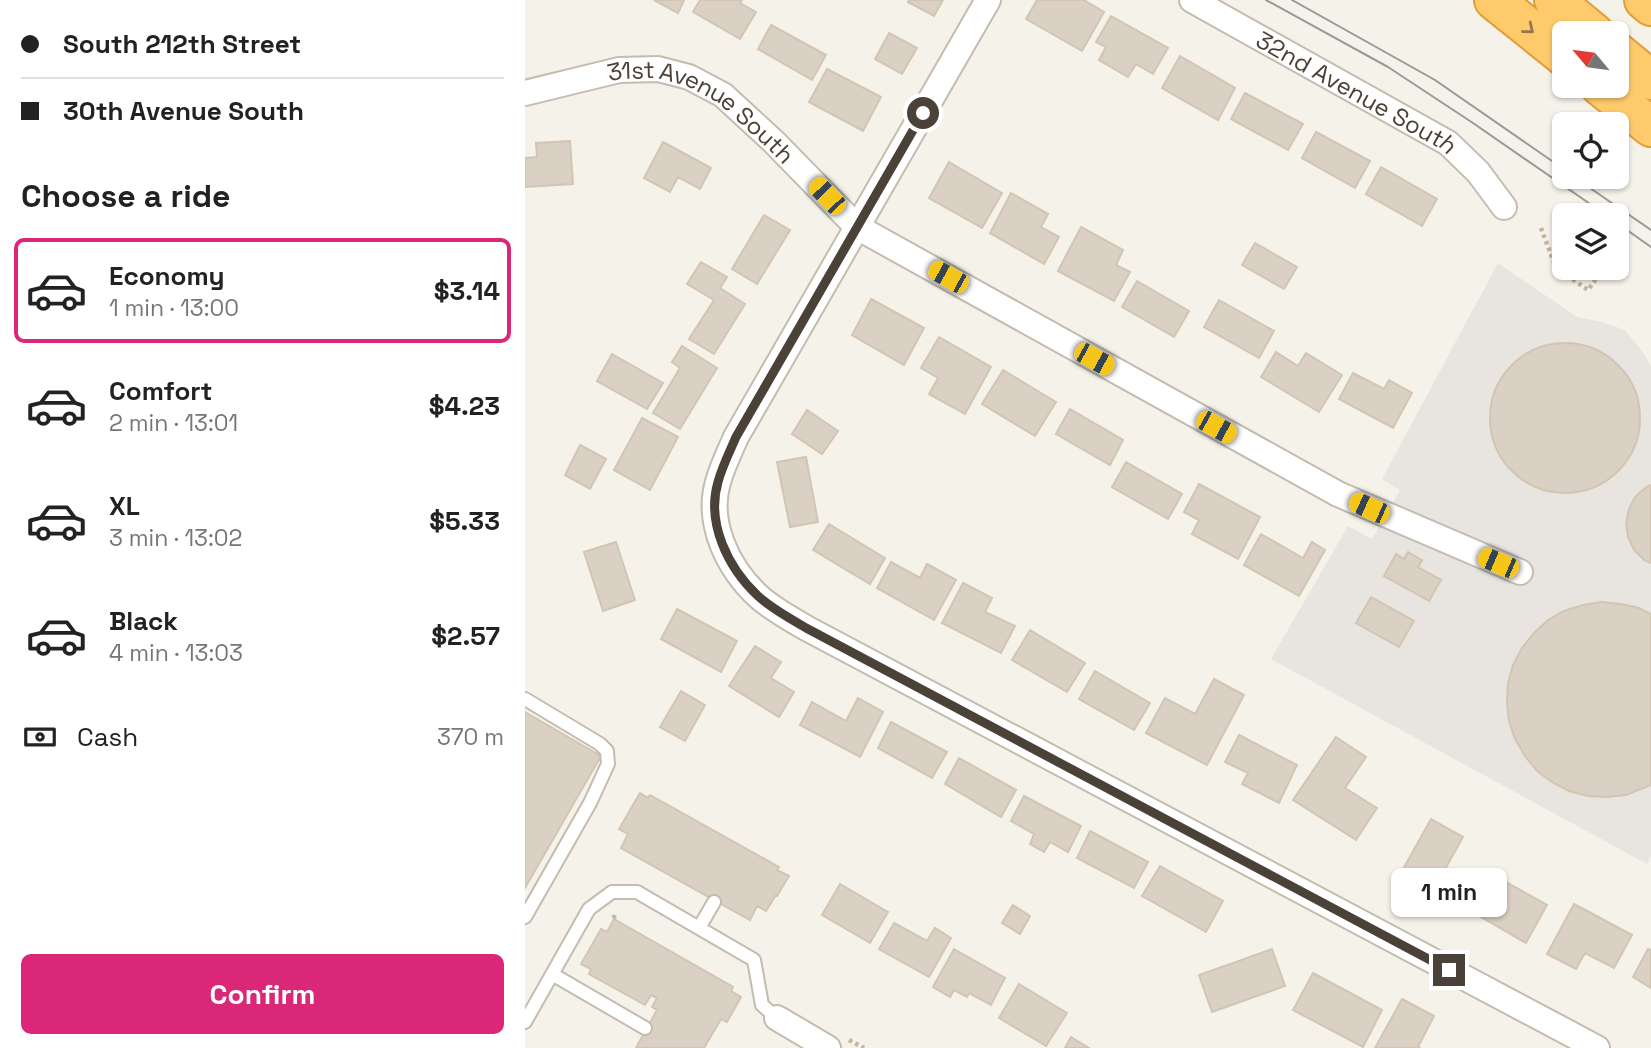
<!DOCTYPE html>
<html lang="en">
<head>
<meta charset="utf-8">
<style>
	:root { --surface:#fff; --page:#f2f2f2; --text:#222; --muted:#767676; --line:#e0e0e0; --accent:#db2777 }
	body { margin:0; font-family:"Space Grotesk",sans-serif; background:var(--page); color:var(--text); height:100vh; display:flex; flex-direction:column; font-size:26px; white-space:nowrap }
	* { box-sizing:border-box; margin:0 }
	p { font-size:23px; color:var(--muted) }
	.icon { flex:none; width:38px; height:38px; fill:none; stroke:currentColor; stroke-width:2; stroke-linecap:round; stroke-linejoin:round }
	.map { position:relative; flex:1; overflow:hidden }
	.drawer { display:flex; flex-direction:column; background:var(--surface); width:525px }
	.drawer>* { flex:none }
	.banner { display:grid; align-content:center; height:154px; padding:0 21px; background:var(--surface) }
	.needle { width:46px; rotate:299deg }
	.buttons { position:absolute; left:1027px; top:21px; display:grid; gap:14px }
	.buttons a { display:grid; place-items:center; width:77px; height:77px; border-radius:10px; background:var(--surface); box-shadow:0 2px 5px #0004; font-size:35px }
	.end { position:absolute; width:32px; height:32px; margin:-16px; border:9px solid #4a4238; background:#fff; box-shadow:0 0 0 4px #fff }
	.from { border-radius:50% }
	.bubble { position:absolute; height:49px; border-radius:10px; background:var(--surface); box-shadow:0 2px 5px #0004; font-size:23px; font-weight:600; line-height:49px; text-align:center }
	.car { position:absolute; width:21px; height:42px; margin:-21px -10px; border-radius:9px; box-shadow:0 0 5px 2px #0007; background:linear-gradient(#f5c518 24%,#345 0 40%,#f5c518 0 76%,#345 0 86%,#f5c518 0) }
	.banner b { display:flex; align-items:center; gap:24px; height:66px; font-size:26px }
	.banner b+b { border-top:2px solid var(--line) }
	.banner i { width:18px; height:18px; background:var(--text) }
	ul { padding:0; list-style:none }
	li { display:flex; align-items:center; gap:21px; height:105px; margin:0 14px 10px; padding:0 7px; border:4px solid transparent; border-radius:10px }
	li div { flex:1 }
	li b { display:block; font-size:26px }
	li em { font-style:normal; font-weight:600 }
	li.active { border-color:var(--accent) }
	li>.icon { width:63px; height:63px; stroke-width:1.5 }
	h2 { padding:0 21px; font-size:32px; line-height:84px }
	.pay { display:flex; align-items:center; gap:18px; height:77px; padding:0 21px; font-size:26px }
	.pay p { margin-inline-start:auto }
	.primary-button { display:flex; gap:14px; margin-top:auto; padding:14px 21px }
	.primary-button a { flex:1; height:80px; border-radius:10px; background:var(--accent); color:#fff; font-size:28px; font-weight:600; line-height:80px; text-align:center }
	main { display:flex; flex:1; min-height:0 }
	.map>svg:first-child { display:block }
</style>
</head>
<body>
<main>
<section class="drawer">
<div class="banner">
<b><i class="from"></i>South 212th Street</b>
<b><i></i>30th Avenue South</b>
</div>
<h2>Choose a ride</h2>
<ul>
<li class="active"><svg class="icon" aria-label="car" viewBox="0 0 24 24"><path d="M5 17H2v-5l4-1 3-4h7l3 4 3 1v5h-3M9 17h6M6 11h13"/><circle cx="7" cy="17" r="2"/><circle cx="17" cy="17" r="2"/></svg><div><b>Economy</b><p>1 min · 13:00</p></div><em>$3.14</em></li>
<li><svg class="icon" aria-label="car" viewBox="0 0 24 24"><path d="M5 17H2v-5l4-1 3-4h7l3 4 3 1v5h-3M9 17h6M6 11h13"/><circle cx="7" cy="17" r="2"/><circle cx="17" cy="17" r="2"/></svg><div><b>Comfort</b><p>2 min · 13:01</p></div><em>$4.23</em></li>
<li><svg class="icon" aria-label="car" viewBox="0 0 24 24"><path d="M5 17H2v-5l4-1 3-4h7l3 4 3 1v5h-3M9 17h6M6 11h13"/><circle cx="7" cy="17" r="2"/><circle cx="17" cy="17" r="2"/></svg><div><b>XL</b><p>3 min · 13:02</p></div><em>$5.33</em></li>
<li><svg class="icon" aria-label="car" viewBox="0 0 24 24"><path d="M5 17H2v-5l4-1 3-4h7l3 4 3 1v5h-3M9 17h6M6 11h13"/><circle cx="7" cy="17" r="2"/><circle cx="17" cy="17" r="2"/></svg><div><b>Black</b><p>4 min · 13:03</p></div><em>$2.57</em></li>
</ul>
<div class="pay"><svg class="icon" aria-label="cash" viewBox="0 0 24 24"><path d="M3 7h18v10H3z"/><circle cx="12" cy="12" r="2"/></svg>Cash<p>370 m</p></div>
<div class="primary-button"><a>Confirm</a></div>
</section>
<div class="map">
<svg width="1126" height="1048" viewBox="0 0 1126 1048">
	<rect width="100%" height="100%" fill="#f5f2ea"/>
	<path fill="#e8e4df" d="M973,263L1052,317L1077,322L1100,330L1117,351L1126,366V856L1122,864L746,659L823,526L847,539L861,515L875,490L857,479Z"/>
	<path fill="#dad0c3" stroke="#d2c5b3" stroke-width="2" d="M129,0H159L153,13Z
		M175,0H217L215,3L231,12L215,39L168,12Z
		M384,0H418L409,16L383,2Z
		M512,0H559L579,12L557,51L501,19Z
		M586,16L643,48L628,74L611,64L603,77L574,60L581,47L571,42Z
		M246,25L301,55L287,80L233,49Z
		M364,33L392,48L377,74L350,59Z
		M655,56L710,88L693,120L637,88Z
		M302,69L356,97L338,131L284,102Z
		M720,93L778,124L763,150L706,119Z
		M791,132L845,161L830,188L777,158Z
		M45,141L48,184L0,187V158L12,157L11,143Z
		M138,142L186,168L175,189L153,177L145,192L119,178Z
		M424,162L477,193L457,228L404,198Z
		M856,167L912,199L897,226L841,194Z
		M486,193L523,214L516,227L534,237L519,264L465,233Z
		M239,215L265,230L232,284L207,269Z
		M556,227L598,250L591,265L605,272L589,301L533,271Z
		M730,243L772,267L759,289L717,265Z
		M176,262L202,277L195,288L220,304L189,354L164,339L189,300L162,284Z
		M612,281L664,311L649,337L597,307Z
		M346,299L399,328L379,365L327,335Z
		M694,300L749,331L734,358L679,327Z
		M414,337L466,367L440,414L404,394L413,378L396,368Z
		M965 418a75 75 0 1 1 150 0a75 75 0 1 1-150 0Z
		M157,346L192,368L155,429L128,413L155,368L147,362Z
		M751,352L773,366L781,353L817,375L794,412L736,377Z
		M87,354L138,383L122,409L72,381Z
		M478,370L531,402L510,436L457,404Z
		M828,373L859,389L864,380L887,393L868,428L814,399Z
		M545,409L598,440L585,465L531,434Z
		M282,410L313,431L297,454L267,434Z
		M117,418L153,437L125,490L89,470Z
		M55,445L81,459L65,489L40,475Z
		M281,457L293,522L265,527L252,462Z
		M601,462L657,494L643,519L587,487Z
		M674,484L735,517L713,559L667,534L674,520L659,512Z
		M1126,485V563L1119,560L1109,550L1103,537L1101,523L1104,509L1110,497L1121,487Z
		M304,524L360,558L345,584L288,550Z
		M736,534L778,558L787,542L800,550L774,596L719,565Z
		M91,542L110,600L78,611L59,552Z
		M883,552L897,560L893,567L916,580L904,601L859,576L871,554L879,559Z
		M366,562L395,578L402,564L431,580L409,620L352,588Z
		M438,583L467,598L460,612L490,626L476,653L417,623Z
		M846,597L889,621L874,647L831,623Z
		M1076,602L1096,604L1114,608L1126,614V785L1101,795L1082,797L1063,796L1044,791L1027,782L1012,771L1000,756L990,739L984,721L982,702L983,683L988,665L997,648L1009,633L1023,620L1039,611L1058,605Z
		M152,609L212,641L196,672L136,639Z
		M505,630L560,663L542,692L487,660Z
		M230,646L256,662L246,678L269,692L254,717L204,686Z
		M570,671L625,703L609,730L554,699Z
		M689,679L719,695L682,765L621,733L640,698L670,714Z
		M156,691L180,705L160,741L135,727Z
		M333,698L358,712L335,757L275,725L287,702L321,721Z
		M0,712L76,756L0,888Z
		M366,722L422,752L407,778L353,748Z
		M714,735L772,765L754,803L717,784L723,773L700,762Z
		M811,737L841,757L820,788L852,808L831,840L768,800Z
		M434,758L491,790L476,817L420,784Z
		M115,793L123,798L125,795L254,867L252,870L264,876L252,896L251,895L241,911L232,906L225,920L96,848L103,834L94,829Z
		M499,796L556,826L543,852L525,842L519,852L505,844L509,834L486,821Z
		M906,819L938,837L909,889L877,871Z
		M565,831L623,862L609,888L552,858Z
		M635,866L698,901L681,932L617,896Z
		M963,872L1022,905L1001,943L942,909Z
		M315,884L363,912L345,943L297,915Z
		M1049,904L1107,935L1089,968L1060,953L1051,969L1022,954Z
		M488,905L505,916L495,934L477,923Z
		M89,919L208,987L206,991L216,997L202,1022L196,1019L179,1048H111L132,1010L127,1007L132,998L126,995L120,1005L64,974L66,969L56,964L76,929L82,932Z
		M369,923L402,941L410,928L426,938L404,977L354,949Z
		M429,949L480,978L466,1005L444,993L442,997L429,990L425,997L408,987Z
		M747,949L760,986L687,1012L674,975Z
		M1123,949L1126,950V988L1108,977Z
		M788,973L857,1010L838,1047L768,1010Z
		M494,984L542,1013L521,1046L474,1018Z
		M877,999L909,1016L893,1047L895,1048H850Z
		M546,1037L564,1048H540Z"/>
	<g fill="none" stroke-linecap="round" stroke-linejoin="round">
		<g stroke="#c4bcb0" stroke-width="16">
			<path id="lane" d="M0,699L75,744L82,751L83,764L65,803L0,917
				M174,928L189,902
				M27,974L120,1028
				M0,1022L64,909L87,892H112L229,960L237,1005L252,1018"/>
		</g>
		<g stroke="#c4bcb0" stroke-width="28">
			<g id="street">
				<path d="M463,0L211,437C205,451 197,467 193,482C181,523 203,568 233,596C247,609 266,619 283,629L1072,1048"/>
				<path id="s1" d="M667,0L923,143L953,172L979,207"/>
				<path id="s2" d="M0,93L94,70L133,69L164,77L198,95L249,142L332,227L813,494L995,572"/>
				<path d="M252,1018L303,1048"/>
			</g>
		</g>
		<g stroke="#df9e3a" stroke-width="42">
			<path id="highway" d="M969,0L1040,57
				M1029,0L1069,33
				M1119,0L1126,6
				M1092,52L1126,80
				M1075,86L1126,127"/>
		</g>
		<path stroke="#c3b59e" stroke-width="4.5" stroke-dasharray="3.5 3.5" stroke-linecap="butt" d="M1016,228L1031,268L1063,290L1079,268
			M1092,251L1099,240
			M88,918L92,914
			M324,1040L339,1048"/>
		<use href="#lane" stroke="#fff" stroke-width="12"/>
		<use href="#street" stroke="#fff" stroke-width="24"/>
		<use href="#highway" stroke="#ffca6c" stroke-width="38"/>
		<path stroke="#999" stroke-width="2" d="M741,0L863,67L948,123L1081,215
			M767,0L910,80L1040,170
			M1049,177L1126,230
			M1092,223L1126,247"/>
	</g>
	<defs><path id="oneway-chevron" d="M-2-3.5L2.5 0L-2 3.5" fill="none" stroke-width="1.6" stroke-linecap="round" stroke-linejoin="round" transform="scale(1.75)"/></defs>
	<use stroke="#92784d" href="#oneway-chevron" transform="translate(1004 29) rotate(39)"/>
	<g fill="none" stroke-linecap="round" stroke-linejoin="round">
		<path stroke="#4a4238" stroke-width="9" d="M398,113L211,437C205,451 197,467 193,482C181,523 203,568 233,596C247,609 266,619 283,629L924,970"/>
	</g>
	<g text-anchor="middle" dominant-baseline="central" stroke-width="5" stroke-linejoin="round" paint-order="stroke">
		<g font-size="24" fill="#4a4238" stroke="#fff">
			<text stroke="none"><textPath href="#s1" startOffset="189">32nd Avenue South</textPath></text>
			<text stroke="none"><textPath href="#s2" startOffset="192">31st Avenue South</textPath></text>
		</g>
	</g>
</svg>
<div class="buttons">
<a><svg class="needle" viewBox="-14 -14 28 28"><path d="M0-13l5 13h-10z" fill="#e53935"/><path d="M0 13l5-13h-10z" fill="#767676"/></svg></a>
<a><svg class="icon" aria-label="locate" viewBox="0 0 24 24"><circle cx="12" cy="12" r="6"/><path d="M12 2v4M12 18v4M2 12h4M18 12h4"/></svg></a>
<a><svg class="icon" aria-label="layers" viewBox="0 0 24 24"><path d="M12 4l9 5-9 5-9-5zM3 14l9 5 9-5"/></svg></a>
</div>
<i class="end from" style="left:398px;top:113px"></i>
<i class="end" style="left:924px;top:970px"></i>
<div class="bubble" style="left:866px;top:868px;width:116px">1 min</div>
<i class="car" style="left:302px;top:196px;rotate:316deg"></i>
<i class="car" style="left:423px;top:277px;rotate:299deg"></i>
<i class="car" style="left:569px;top:359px;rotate:119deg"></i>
<i class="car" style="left:691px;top:427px;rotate:119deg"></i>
<i class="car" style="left:844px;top:508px;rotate:294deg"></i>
<i class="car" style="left:973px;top:563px;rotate:293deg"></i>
</div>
</main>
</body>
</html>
